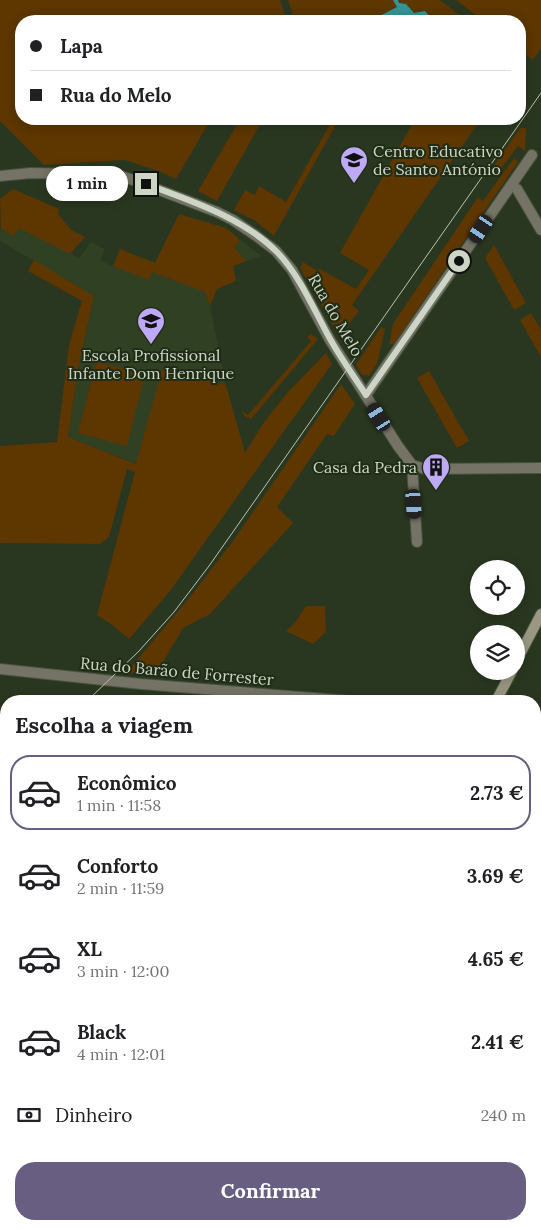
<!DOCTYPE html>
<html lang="pt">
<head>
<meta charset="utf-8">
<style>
	:root { --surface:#fff; --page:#f6f6f6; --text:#202124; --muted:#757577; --line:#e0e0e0; --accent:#675e82 }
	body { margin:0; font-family:Lora,serif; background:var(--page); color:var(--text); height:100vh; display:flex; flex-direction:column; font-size:19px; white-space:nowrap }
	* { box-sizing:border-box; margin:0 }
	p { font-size:16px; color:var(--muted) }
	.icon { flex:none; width:28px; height:28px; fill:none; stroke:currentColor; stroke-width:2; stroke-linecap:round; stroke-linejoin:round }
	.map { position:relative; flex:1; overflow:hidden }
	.sheet { position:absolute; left:0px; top:695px; width:541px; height:535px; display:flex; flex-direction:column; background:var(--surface); border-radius:20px 20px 0 0; box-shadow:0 2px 12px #0003 }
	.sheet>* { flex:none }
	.hud { position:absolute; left:15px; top:15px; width:511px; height:110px; border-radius:20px; box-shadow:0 2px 12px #0003; display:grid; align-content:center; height:110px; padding:0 15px; background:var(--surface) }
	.tools { position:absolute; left:470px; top:560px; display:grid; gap:10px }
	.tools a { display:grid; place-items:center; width:55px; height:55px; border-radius:50%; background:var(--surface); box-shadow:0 2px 12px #0003; font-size:25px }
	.end { position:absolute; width:22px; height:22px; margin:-11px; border:6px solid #cdd5c7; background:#111; box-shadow:0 0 0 2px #111 }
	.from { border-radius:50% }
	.bubble { position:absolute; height:35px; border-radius:18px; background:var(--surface); box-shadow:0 2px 12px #0003; font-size:16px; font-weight:700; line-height:35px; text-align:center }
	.car { position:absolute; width:15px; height:30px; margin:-15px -8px; border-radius:6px; box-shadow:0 0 4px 1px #0007; background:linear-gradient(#222 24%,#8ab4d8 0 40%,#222 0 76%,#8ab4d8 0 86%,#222 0) }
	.hud b { display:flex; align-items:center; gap:18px; height:48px; font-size:19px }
	.hud b+b { border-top:1px solid var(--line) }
	.hud i { width:12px; height:12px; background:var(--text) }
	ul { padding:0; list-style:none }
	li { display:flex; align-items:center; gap:15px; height:75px; margin:0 10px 8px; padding:0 5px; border:2px solid transparent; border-radius:20px }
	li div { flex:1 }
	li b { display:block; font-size:19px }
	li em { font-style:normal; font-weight:700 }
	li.active { border-color:var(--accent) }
	li>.icon { width:45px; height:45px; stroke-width:1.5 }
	h2 { padding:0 15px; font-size:22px; line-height:60px }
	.pay { display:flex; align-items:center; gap:12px; height:55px; padding:0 15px; font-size:19px }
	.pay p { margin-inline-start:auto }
	.cta { display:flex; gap:10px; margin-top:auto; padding:10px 15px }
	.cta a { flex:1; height:58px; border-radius:20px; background:var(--accent); color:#fff; font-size:20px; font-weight:700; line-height:58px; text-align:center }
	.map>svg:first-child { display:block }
</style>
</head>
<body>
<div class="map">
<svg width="541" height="1230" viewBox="0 0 541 1230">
	<rect width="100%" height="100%" fill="#2a3720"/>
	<path fill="#304023" d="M179,214L226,228L261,256L233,266L236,281L217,289L210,306L226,385L245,454L137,464L68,437L79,364L94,296L0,241V228L14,236L19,228L79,258L91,242L105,249L100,261L113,266L120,249L155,263Z"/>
	<path fill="#5d3600" d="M0,0H280L287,21H21V119H211L176,179L161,172L125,160L44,165L0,121Z
		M288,0H440L467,21H295Z
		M456,0H541V48L533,60L520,50V21H483Z
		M240,119H263L217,201L198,191Z
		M333,119H339L274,236L254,220L234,210L245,190L255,195L259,186L286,202Z
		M415,119H481L352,305L359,311L339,336L300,268L303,262L317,271L320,269L356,289L369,270L340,253Z
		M520,128H526L525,151L518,146L497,174L491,170Z
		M514,158L518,162L394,344H389L393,324L478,197L483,201Z
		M13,189L59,209L58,214L71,230L85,237L70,254L19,228L14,236L1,229L0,199Z
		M179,214L226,228L240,240L234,247L246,261L233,266L236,281L217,289L210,306L205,292L152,272L149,280L113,266L120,249L155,263Z
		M494,245L526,303L514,310L485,258Z
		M34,260L94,296L79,364L68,437L136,464L162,369L226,385L245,453L262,425L287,393L326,353L332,364L170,591L129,639L111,624L97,615L135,472L127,469L109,537L100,544L0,543V446L57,442L69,345L82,301L28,271Z
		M531,313L541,330V357L520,320Z
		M381,327L385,329L377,364L369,376L362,375L356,365Z
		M311,334L318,339L251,419L244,416L242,411L248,415L311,341L307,337Z
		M96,362L145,374L127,446L78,433Z
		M429,371L469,441L457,448L417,378Z
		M341,384L355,404L334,436L327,434L277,507L293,523L210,614L183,628L156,674L126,673L190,597L233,541Z
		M306,606H325L326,632L313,644L286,631L295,623Z
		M6,796V925L0,918V804Z
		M541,1054V1214L537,1230H466L465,1224H535V1057Z
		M85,1224H114L126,1230H82Z"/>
	<path fill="#329496" d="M393,0H398L399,3L406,4L414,13L425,11L431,18L438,17L445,21H370L397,7Z"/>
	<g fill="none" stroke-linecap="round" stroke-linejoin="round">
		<g stroke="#47533e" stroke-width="12">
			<path id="pedestrian" d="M517,189L541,230"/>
		</g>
		<g stroke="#47533e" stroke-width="12">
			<path id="minor" d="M0,176L31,173L118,175L133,180L217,212L233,220L255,235L276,251L292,270L330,340L398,446L412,465L425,469L541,468
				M366,395L532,155
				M412,465L417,542
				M0,669L141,684L351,701
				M535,717L541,718
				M535,932L541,922
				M535,1038L541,1035
				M0,1132L6,1135
				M175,1224L187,1230
				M451,1224V1230"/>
		</g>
		<g stroke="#47533e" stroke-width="12">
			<path id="tertiary" d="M0,1104L6,1099"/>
		</g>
		<g stroke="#47533e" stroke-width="12">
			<path id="secondary" d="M516,662L541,614
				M496,701L512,671
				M535,991L541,993
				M222,1230L225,1224"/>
		</g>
		<use href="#pedestrian" stroke="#757366" stroke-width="10"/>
		<use href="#minor" stroke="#757366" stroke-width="10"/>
		<use href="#tertiary" stroke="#757366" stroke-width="10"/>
		<use href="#secondary" stroke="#9a9782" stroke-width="10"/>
		<path stroke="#b9c1b2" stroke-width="1" d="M87,701L139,651L174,612L209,566L541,93
			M0,787L6,780"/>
	</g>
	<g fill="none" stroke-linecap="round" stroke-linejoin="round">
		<path stroke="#cdd5c7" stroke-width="6" d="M146,184C191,201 242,217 277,252C300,276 313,308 329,337C340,357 353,375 366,395L459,261"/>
	</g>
	<defs>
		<g id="school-pin" transform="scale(1.4375)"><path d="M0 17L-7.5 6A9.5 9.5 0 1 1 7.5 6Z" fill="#bda9f5" stroke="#202d16"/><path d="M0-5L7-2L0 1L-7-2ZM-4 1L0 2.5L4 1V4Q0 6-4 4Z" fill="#111"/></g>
		<g id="building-pin" transform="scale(1.4375)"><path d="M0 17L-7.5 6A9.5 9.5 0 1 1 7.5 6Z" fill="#bda9f5" stroke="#202d16"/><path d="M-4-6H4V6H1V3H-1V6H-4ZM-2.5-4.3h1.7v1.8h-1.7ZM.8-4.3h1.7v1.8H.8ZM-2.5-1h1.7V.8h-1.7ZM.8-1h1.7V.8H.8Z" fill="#111"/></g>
	</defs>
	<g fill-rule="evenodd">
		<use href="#school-pin" x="354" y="160"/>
		<use href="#school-pin" x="151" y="321"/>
		<use href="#building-pin" x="436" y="467"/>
	</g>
	<g text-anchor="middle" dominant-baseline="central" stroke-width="4" stroke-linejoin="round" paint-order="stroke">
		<g font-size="16" fill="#cdd5c7" stroke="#202d16" text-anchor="start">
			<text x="373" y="151">Centro Educativo<tspan x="373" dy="18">de Santo António</tspan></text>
			<text x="151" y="355" text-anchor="middle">Escola Profissional<tspan x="151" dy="18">Infante Dom Henrique</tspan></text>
			<text x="417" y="467" text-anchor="end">Casa da Pedra</text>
		</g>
		<g font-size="16" fill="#cdd5c7" stroke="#202d16">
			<text transform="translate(336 315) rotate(60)">Rua do Melo</text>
			<text transform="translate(177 671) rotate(5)">Rua do Barão de Forrester</text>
		</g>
	</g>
</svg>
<div class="tools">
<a><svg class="icon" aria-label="locate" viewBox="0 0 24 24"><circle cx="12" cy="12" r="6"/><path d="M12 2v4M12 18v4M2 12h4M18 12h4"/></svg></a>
<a><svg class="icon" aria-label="layers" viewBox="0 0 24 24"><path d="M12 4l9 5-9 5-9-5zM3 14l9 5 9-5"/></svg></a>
</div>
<i class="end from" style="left:459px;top:261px"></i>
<i class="end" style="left:146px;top:184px"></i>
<div class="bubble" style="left:46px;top:166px;width:82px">1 min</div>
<i class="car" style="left:481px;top:229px;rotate:214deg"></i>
<i class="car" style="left:379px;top:417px;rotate:328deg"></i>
<i class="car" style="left:414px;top:504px;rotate:176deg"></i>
<div class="hud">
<b><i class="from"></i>Lapa</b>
<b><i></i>Rua do Melo</b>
</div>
<section class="sheet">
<h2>Escolha a viagem</h2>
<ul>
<li class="active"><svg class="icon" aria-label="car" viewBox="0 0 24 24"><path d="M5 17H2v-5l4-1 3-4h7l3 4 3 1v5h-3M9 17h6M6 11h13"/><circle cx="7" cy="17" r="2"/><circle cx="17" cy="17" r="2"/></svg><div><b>Econômico</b><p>1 min · 11:58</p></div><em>2.73 €</em></li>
<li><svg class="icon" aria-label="car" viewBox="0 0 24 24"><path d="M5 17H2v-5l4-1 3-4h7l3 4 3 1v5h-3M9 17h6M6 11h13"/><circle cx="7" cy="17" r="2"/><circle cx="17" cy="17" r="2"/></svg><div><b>Conforto</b><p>2 min · 11:59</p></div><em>3.69 €</em></li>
<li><svg class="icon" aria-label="car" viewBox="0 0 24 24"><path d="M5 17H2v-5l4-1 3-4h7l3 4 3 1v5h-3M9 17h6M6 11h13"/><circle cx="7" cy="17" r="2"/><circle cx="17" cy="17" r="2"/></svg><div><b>XL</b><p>3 min · 12:00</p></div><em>4.65 €</em></li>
<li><svg class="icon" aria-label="car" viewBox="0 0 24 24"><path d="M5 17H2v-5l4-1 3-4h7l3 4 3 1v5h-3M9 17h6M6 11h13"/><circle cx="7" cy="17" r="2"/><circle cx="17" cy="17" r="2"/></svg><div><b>Black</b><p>4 min · 12:01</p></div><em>2.41 €</em></li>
</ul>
<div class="pay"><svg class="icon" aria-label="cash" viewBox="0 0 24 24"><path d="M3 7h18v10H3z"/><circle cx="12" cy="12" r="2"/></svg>Dinheiro<p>240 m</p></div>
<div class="cta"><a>Confirmar</a></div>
</section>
</div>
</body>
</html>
